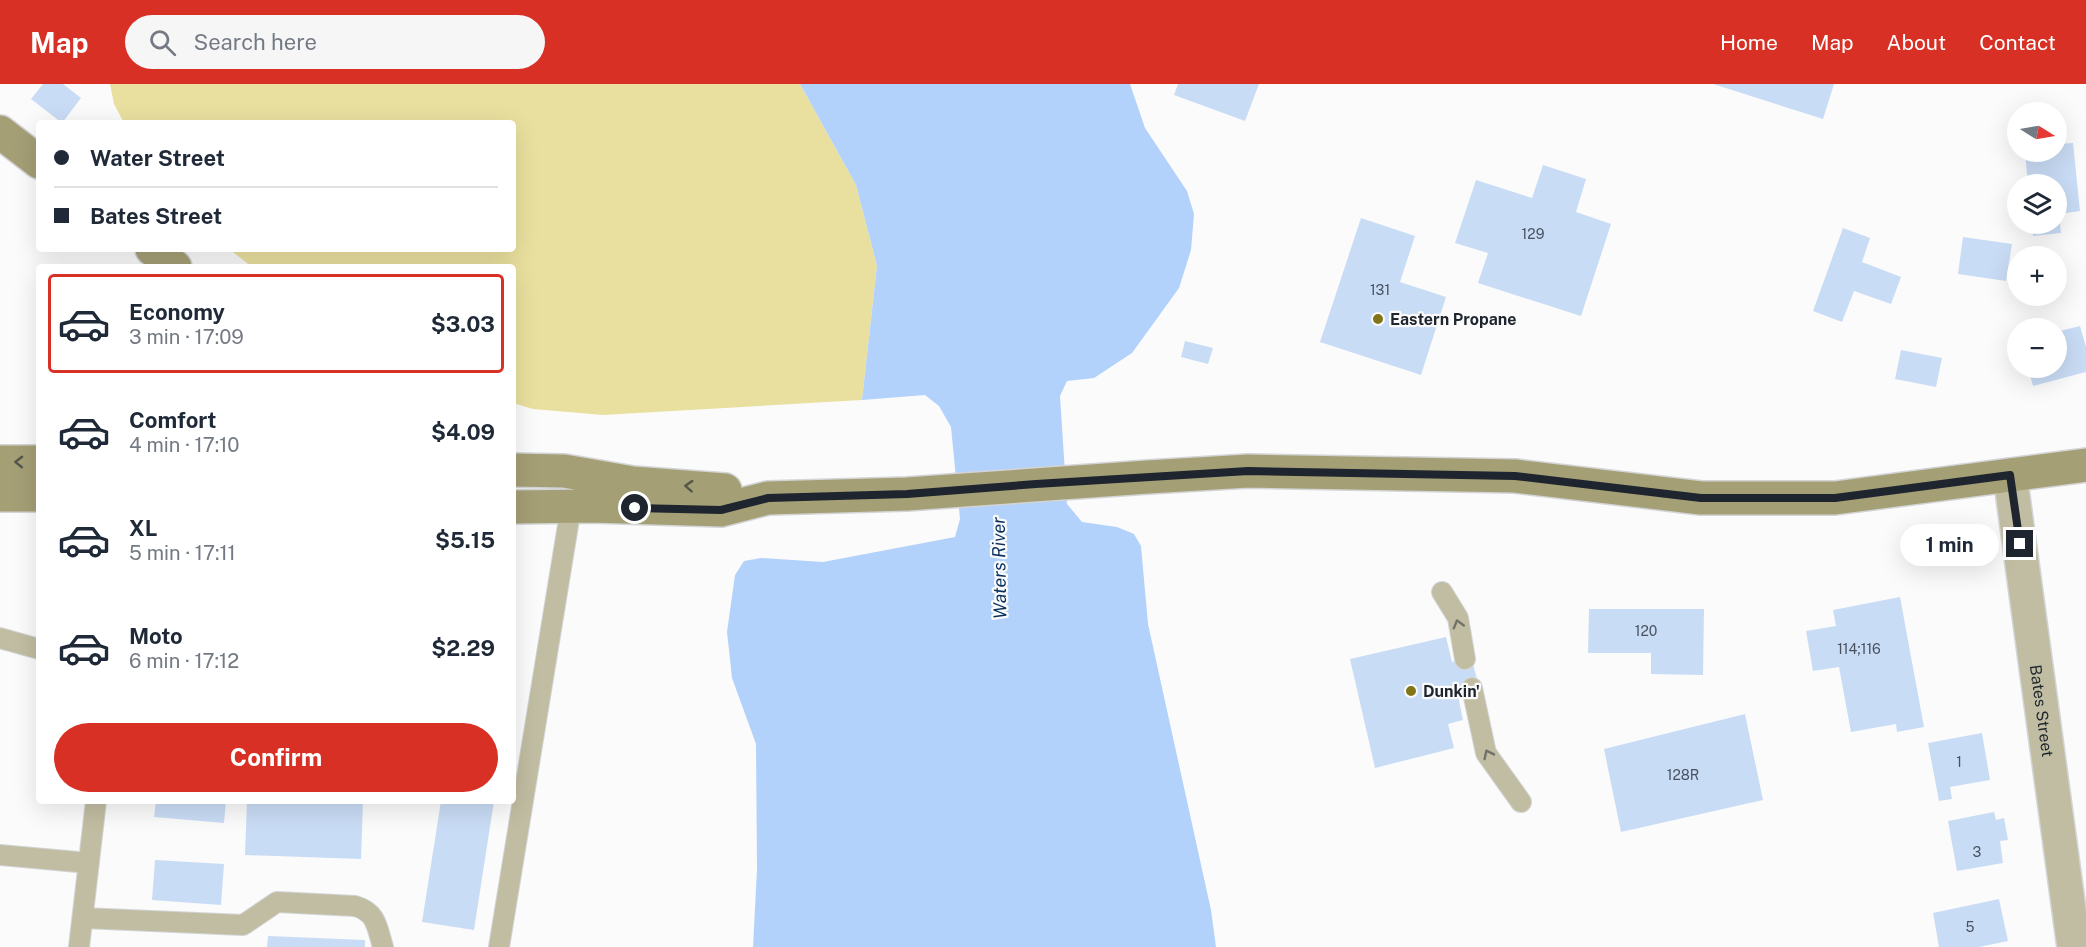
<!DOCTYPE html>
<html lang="en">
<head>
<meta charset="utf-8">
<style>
	:root { --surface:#fff; --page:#f6f6f7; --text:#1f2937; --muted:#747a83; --line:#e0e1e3; --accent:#d93025 }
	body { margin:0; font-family:"Public Sans",sans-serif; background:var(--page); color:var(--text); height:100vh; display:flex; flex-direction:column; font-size:22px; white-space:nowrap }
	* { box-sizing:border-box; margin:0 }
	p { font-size:20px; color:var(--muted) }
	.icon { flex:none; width:33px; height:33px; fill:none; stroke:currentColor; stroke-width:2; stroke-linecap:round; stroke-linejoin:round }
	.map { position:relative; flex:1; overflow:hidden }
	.panel { position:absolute; left:36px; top:180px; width:480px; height:540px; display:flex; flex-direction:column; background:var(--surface); border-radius:6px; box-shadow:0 6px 24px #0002 }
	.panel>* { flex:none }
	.top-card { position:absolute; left:36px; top:36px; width:480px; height:132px; border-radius:6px; box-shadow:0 6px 24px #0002; display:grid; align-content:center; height:132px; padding:0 18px; background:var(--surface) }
	.needle { width:39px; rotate:101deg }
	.fabs { position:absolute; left:2007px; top:18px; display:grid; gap:12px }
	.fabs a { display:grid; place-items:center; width:60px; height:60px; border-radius:50%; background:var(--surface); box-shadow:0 6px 24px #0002; font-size:30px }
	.end { position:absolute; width:27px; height:27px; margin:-14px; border:8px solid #1e252e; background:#fff; box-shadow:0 0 0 3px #fff }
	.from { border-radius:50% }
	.bubble { position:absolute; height:42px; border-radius:21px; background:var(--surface); box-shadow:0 6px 24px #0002; font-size:20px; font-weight:700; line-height:42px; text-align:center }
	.top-card b { display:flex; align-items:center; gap:21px; height:57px; font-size:22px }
	.top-card b+b { border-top:2px solid var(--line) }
	.top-card i { width:15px; height:15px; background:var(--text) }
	ul { padding:10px 0 0; list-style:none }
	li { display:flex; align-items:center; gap:18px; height:99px; margin:0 12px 9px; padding:0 6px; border:3px solid transparent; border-radius:6px }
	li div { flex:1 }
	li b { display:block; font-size:22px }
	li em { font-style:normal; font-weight:700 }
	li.selected { border-color:var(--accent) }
	li>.icon { width:54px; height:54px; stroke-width:1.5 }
	.action { display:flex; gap:12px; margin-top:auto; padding:12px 18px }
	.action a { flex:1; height:69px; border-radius:36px; background:var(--accent); color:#fff; font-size:24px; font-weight:700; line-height:69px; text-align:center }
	header { display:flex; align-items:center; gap:36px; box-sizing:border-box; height:84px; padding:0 30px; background:var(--accent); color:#fff }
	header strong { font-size:28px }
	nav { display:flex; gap:33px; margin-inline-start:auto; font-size:21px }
	.search { width:420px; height:54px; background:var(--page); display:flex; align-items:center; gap:15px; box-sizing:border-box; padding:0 21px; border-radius:33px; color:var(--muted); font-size:22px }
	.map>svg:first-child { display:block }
</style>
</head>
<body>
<header>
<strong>Map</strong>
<div class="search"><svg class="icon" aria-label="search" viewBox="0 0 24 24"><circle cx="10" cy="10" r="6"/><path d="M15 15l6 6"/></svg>Search here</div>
<nav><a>Home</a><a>Map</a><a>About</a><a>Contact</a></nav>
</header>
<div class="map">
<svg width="2086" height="863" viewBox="0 0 2086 863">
	<rect width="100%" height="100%" fill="#fbfbfb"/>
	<path fill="#e9e09f" d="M110,0H800L856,101L877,182L862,316L603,331L533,325L513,319V183H252L229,165H513V39H124L114,20Z"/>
	<path fill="#b2d2fb" d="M800,0H1130L1145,44L1187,107L1194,130L1191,166L1179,204L1132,269L1094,294L1067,297L1060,312L1067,420L1082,438L1117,443L1134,450L1141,462L1148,540L1211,826L1216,863H753L757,785L756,660L732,594L727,548L735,491L744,477L761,474L823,478L955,453L960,435L951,343L939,322L925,311L862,316L877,182L856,101Z"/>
	<path fill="#c9dcf5" d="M43,0H63L81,14L62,39L31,15Z
		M1178,0H1259L1245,37L1174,11Z
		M1713,0H1834L1823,35Z
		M2073,59L2080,127L2059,130L2061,149L2033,152L2032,141L2022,143V140H2056V100H2028L2025,68H2056V60Z
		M1543,81L1586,95L1576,128L1611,140L1581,232L1478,199L1488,169L1455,159L1476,96L1532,114Z
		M1361,134L1415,152L1400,198L1446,213L1421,291L1320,258Z
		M1843,144L1870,154L1862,178L1901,193L1891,220L1854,207L1842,238L1813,227Z
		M1963,153L2012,160L2006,197L1958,190Z
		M2080,242L2086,263V288L2033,302L2028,284H2056V248Z
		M1185,257L1213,264L1208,280L1181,273Z
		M1901,266L1942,274L1936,303L1895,295Z
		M1900,513L1924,643L1897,648L1896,640L1851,648L1839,583L1813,587L1806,547L1836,542L1833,526Z
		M1589,525H1704L1703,591L1651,590V569H1588Z
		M1446,553L1452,578L1471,573L1479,602L1457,607L1463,636L1448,640L1454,664L1375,684L1350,575Z
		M1745,630L1763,716L1621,748L1604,665Z
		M1982,649L1990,696L1950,703L1952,715L1939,717L1928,659Z
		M156,717H226L224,739L154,733Z
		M247,717H363L361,775L245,771Z
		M441,717H494L474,846L422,838Z
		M1994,728L1996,736L2004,734L2008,756L2000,757L2003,779L1957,787L1948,737Z
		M155,776L224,780L221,821L152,816Z
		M1999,815L2008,857L1979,863H1939L1933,829Z
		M268,852L365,856V863H267Z"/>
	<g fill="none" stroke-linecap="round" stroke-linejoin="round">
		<g stroke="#d3d4d6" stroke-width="22">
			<path id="service" d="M1442,508L1458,534L1465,575
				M0,554L39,565
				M1472,604L1486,669L1521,718
				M0,771L89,779
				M83,834L243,841L277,818L355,822C377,828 377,844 383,863
				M79,863L96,717
				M499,863L571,423"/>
		</g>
		<g stroke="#d3d4d6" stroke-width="36">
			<g id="minor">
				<path id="s1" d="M2010,391L2074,863"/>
			</g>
		</g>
		<g stroke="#d3d4d6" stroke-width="36">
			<path id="secondary" d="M0,48L39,78
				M152,165L175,183
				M0,378H39
				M513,386L564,387L633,399L725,406
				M0,411H39
				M513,423L592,422L721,426L768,414L907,410L1148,393L1248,387L1515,392L1701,414H1835L2086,381"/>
		</g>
		<use href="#service" stroke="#c1bda2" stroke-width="20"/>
		<use href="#minor" stroke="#c1bda2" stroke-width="33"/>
		<use href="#secondary" stroke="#a59f76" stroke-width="33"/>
	</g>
	<defs><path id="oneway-chevron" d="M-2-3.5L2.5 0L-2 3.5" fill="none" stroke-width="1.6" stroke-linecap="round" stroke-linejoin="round" transform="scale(1.5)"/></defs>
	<g stroke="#54564b">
		<use href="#oneway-chevron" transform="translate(19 378) rotate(-179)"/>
		<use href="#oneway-chevron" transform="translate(689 402) rotate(-177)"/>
	</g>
	<g stroke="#707168">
		<use href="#oneway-chevron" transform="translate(1458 540) rotate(-106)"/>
		<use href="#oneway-chevron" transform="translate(1488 670) rotate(-116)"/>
	</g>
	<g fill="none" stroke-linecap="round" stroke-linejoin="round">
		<path stroke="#1e252e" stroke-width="8" d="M635,424L721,426L768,414L907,410L1036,400L1248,387L1515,392L1701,414H1835L2010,391L2020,460"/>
	</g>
	<g fill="#827518" stroke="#fbfbfb" stroke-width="2">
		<circle cx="1378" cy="235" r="6"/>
		<circle cx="1411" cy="607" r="6"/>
	</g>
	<g text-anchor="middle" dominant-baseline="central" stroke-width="4.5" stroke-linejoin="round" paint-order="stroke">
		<g font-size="14" fill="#495360">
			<text x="1533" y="150">129</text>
			<text x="1380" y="206">131</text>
			<text x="1646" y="547">120</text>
			<text x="1859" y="565">114;116</text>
			<text x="1959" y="678">1</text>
			<text x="1683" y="691">128R</text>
			<text x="1977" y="768">3</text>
			<text x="1970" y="843">5</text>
		</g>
		<g font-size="16" font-weight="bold" fill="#1e252e" stroke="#fbfbfb" text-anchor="start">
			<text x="1390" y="235">Eastern Propane</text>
			<text x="1423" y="607">Dunkin'</text>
		</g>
		<g font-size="16" fill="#1e252e" stroke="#fbfbfb">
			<text stroke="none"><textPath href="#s1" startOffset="238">Bates Street</textPath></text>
		</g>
		<g font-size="18" font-style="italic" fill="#07305d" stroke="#fbfbfb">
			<text transform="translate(999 484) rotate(-91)">Waters River</text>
		</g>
	</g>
</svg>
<div class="fabs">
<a><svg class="needle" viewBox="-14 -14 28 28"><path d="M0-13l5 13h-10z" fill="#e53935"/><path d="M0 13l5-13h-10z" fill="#747a83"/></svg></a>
<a><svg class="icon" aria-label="layers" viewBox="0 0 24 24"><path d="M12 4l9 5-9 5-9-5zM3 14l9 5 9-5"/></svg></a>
<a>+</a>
<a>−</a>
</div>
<i class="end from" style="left:635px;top:424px"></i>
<i class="end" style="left:2020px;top:460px"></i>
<div class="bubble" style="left:1900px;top:440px;width:99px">1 min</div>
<div class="top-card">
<b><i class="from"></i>Water Street</b>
<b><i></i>Bates Street</b>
</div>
<section class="panel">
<ul>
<li class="selected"><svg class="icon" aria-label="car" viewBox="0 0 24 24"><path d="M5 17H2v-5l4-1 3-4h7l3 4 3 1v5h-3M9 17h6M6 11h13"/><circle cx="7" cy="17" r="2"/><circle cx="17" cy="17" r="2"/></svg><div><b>Economy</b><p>3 min · 17:09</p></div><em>$3.03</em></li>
<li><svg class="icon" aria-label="car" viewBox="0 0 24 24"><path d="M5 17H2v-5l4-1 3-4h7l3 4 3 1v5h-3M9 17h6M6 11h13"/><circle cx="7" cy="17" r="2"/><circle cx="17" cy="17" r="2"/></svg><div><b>Comfort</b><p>4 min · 17:10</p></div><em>$4.09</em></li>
<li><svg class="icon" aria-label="car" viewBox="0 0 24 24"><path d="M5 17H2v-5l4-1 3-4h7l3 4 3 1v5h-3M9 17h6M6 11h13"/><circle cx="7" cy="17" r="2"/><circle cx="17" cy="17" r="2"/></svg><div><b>XL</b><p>5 min · 17:11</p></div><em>$5.15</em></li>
<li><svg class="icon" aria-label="car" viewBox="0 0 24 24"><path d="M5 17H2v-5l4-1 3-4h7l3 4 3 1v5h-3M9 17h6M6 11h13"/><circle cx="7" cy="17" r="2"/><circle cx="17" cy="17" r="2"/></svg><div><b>Moto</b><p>6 min · 17:12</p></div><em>$2.29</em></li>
</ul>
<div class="action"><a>Confirm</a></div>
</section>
</div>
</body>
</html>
